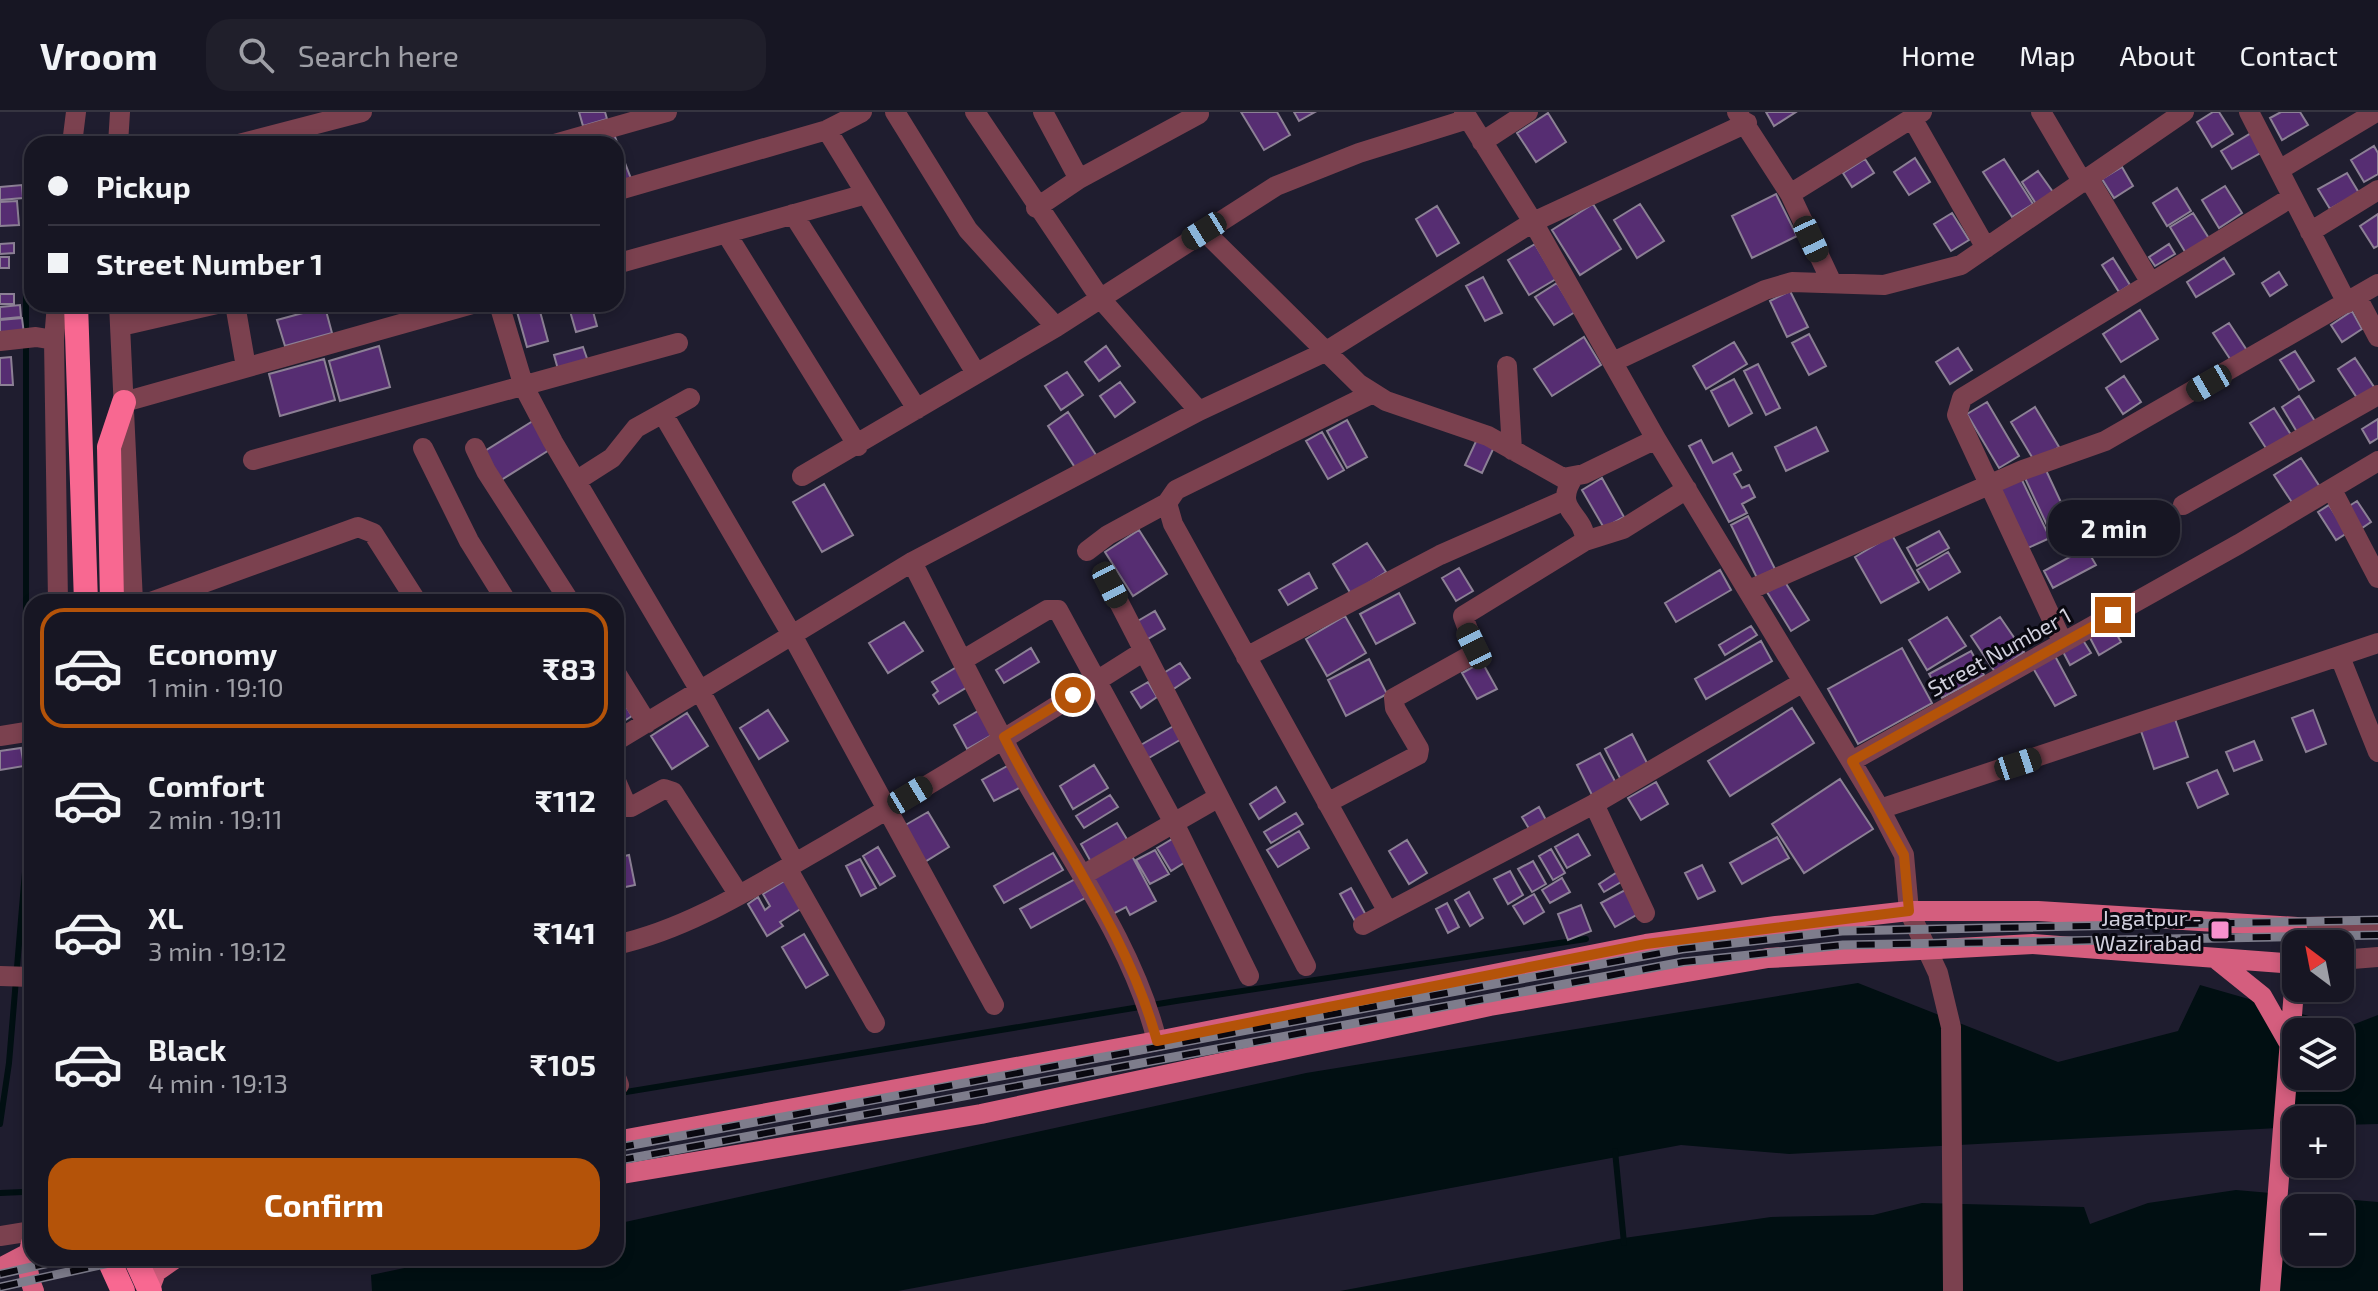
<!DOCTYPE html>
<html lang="en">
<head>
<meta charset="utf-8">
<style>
	:root { --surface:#171623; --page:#201f2b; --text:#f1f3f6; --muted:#9e9fa6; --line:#363541; --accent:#b45309 }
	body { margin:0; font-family:"Exo 2",sans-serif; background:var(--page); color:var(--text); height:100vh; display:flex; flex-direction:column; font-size:30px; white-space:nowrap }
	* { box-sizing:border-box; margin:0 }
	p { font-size:26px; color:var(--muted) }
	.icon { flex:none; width:44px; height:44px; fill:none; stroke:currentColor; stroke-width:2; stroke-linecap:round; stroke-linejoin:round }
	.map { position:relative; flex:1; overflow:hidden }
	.drawer { position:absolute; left:24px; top:482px; width:600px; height:672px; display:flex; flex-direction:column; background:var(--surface); border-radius:24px; box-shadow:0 4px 12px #0003,0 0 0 2px var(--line) }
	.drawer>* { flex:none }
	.guide { position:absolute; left:24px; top:24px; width:600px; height:176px; border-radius:24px; box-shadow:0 4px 12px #0003,0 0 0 2px var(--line); display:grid; align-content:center; height:176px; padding:0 24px; background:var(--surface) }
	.needle { width:52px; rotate:328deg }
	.tools { position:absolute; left:2282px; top:818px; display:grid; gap:16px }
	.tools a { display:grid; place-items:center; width:72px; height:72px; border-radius:16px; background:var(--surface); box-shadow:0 4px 12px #0003,0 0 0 2px var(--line); font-size:40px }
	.end { position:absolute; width:36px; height:36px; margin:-18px; border:10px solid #b45309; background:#fff; box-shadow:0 0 0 4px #fff }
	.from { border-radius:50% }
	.bubble { position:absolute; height:56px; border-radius:24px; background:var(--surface); box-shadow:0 4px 12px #0003,0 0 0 2px var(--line); font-size:26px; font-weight:700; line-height:56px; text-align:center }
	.car { position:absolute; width:24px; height:48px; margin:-24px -12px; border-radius:10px; box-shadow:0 0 6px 2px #0007; background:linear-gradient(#222 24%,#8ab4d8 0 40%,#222 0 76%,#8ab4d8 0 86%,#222 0) }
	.guide b { display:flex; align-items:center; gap:28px; height:76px; font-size:30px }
	.guide b+b { border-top:2px solid var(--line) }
	.guide i { width:20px; height:20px; background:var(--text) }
	ul { padding:14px 0 0; list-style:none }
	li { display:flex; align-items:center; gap:24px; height:120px; margin:0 16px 12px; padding:0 8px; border:4px solid transparent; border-radius:24px }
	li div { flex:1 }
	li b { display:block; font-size:30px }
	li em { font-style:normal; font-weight:700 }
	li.selected { border-color:var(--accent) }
	li>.icon { width:72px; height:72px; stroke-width:1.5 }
	.cta { display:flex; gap:16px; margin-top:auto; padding:16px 24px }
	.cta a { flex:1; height:92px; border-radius:24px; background:var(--accent); color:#fff; font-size:32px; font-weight:700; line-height:92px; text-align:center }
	header { display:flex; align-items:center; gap:48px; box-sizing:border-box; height:112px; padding:0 40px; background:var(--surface); border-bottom:2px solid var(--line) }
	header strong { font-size:38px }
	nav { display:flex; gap:44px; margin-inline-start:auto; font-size:28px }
	.search { width:560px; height:72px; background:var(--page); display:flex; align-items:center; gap:20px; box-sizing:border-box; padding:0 28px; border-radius:24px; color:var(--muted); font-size:30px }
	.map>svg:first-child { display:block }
</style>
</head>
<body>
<header>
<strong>Vroom</strong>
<div class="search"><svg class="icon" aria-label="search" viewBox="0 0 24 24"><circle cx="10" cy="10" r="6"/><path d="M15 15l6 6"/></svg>Search here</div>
<nav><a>Home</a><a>Map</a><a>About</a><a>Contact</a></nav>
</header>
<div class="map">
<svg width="2378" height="1179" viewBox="0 0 2378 1179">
	<rect width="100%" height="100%" fill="#1f1d2f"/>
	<path fill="#010f12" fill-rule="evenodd" d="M1858,871L2058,950L2178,919L2200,873L2347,915L2378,903V1012L2340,1013V1008H2296V1015L1789,1042L1681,1033L898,1179H372L371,1163L452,1146H616V1112L1306,961ZM2296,920H2340V964H2296Z
		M2236,1078L2378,1090V1179H1340L1624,1126L1771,1105L1873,1103L1922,1091L2084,1095L2090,1112L2148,1091ZM2296,1096H2340V1140H2296Z"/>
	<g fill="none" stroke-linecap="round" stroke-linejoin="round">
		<path stroke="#010f12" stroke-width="6" d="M620,981L1176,889L1586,827
			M0,1012L9,951L26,748V173
			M1615,1039L1624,1131
			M0,1081L23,1080"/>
	</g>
	<path fill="#562d72" stroke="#8c8095" stroke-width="2" d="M579,0H605L607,7L583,14Z
		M1241,0H1277L1290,23L1264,38Z
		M1294,0H1315L1299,9Z
		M1766,0H1796L1774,14Z
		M2213,0H2219L2233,22L2212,35L2197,10Z
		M2281,0H2300L2308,13L2282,28L2270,6Z
		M1548,1L1566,30L1536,50L1517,21Z
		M612,17L633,72L619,77L616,32H602L599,22Z
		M2253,20L2264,39L2232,57L2221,39Z
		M2374,34L2378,41V62L2364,70L2351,48Z
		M1915,46L1930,70L1909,83L1894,60Z
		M1865,47L1874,61L1852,75L1843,61Z
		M2004,47L2033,92L2012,105L1983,60Z
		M2122,55L2133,74L2114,86L2102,67Z
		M2038,59L2053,80L2036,92L2022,70Z
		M2347,61L2359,81L2330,97L2318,77Z
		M22,73L23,86L0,88V75Z
		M2225,74L2242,101L2219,116L2202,88Z
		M2177,76L2191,99L2167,114L2153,91Z
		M1776,82L1797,124L1752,146L1732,104Z
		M17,89L19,113L0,114V90Z
		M1593,92L1621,137L1580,163L1552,118Z
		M1640,92L1664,129L1637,146L1614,108Z
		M1437,94L1459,131L1437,144L1416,107Z
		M1952,101L1969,128L1951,139L1934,112Z
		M2193,101L2210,128L2187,143L2170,115Z
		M2378,102V134L2374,136L2360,114Z
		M14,131V141L0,142V132Z
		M1535,132L1556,167L1529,183L1508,148Z
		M2169,132L2175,142L2155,154L2149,145Z
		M0,145H9V156H0Z
		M2113,146L2130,173L2119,180L2102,153Z
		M2224,146L2234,162L2196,185L2187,170Z
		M2279,160L2287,173L2270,184L2262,171Z
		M1483,165L1502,201L1485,209L1466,174Z
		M1557,171L1575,200L1554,213L1535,185Z
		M1790,179L1808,215L1787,225L1770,189Z
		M0,182H14V192H0Z
		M538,192L548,229L527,235L516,196Z
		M568,192H591L597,214L576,220Z
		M20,193L21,205L0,207V195Z
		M325,195L332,221L285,234L277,208Z
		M2140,198L2158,227L2121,250L2103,222Z
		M2352,199L2362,217L2342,230L2331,213Z
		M22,206L24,222L0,224V208Z
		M2229,211L2250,243L2234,253L2213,221Z
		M1809,222L1826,254L1809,263L1792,231Z
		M1584,225L1601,253L1552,284L1534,257Z
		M1734,230L1747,252L1706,277L1693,254Z
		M379,234L390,275L340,289L329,249Z
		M1106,234L1120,254L1099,269L1085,250Z
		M583,235L589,252L559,261L554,243Z
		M1958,236L1972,258L1950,272L1936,250Z
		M2295,239L2314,269L2299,278L2280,248Z
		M11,245L13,273H0V246Z
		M2355,246L2376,278L2359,289L2338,257Z
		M324,247L335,288L280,304L269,262Z
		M1758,252L1780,296L1766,303L1744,259Z
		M1067,260L1083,283L1061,298L1045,274Z
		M2124,264L2141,290L2123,302L2106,276Z
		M1734,267L1752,301L1729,314L1711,279Z
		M1120,270L1135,290L1115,305L1100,284Z
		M2299,284L2318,314L2300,325L2282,295Z
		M1987,290L2019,344L1999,356L1967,302Z
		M2035,295L2059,335L2035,350L2011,310Z
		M2274,296L2293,326L2269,341L2250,311Z
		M1068,300L1096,343L1076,357L1048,314Z
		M536,307L554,335L498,370L480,342Z
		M2378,307V326L2370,331L2362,317Z
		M1347,308L1367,345L1347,356L1327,319Z
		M1816,315L1828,339L1786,359L1775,335Z
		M1322,320L1344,358L1328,367L1306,329Z
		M1478,325L1495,333L1482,361L1465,353Z
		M1701,328L1713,351L1732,341L1741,358L1734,362L1742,376L1749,373L1755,385L1742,392L1747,401L1729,410L1689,334Z
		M2301,346L2322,378L2295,395L2274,363Z
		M2044,354L2073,416L2053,426L2024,364Z
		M1602,366L1624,405L1604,416L1582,378Z
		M2021,366L2050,426L2028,436L2000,376Z
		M824,372L853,423L822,440L793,390Z
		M2357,389L2371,410L2359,418L2346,396Z
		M2329,393L2347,421L2336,428L2318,400Z
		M1748,404L1775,457L1757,466L1731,413Z
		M1139,418L1167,462L1133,484L1105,440Z
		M1939,419L1949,436L1917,454L1907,436Z
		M1892,423L1919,470L1881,491L1855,445Z
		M1367,431L1386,460L1351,482L1333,452Z
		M2086,436L2096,453L2053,476L2044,459Z
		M1948,440L1960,460L1929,478L1917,458Z
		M1459,456L1473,479L1456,489L1442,466Z
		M1720,458L1731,478L1676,510L1665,491Z
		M1309,461L1317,476L1288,493L1279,478Z
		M1785,470L1809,508L1791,519L1767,480Z
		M1399,481L1415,511L1376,532L1360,502Z
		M1155,499L1165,517L1146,528L1136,510Z
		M1345,504L1366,541L1327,564L1306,527Z
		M1947,505L1966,534L1927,558L1909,528Z
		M2000,505L2024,540L1995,560L1971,524Z
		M904,510L923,539L888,561L869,531Z
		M2111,512L2121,530L2099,543L2089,524Z
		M1751,514L1757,523L1725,543L1719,533Z
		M2081,525L2091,541L2070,553L2061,536Z
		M1761,529L1772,549L1706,587L1695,567Z
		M1031,536L1039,550L1004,571L996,558Z
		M1902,536L1932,591L1858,632L1828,577Z
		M1971,539L1984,563L1942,586L1929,562Z
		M2055,544L2076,583L2055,594L2033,556Z
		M1369,547L1387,582L1346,604L1328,568Z
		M1482,550L1497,577L1477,587L1462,561Z
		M1180,551L1190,566L1172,578L1162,562Z
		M960,553L969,574L939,592L933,583L938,579L932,570Z
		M1148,570L1157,585L1141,596L1131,580Z
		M616,578L632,604L616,614Z
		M983,596L997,620L967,637L954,613Z
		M1792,596L1814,631L1730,684L1708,649Z
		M768,598L788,629L759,647L740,616Z
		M2313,598L2326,632L2306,640L2292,606Z
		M687,601L708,634L672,657L651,624Z
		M2175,607L2188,645L2154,657L2141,619Z
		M1177,612L1185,625L1147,647L1139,634Z
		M1632,622L1648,653L1621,668L1605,637Z
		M2254,629L2262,648L2234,659L2226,640Z
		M21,636L24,654L0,658V639Z
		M1600,641L1617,673L1593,685L1577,653Z
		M1009,653L1021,675L994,689L982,668Z
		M1094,653L1108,676L1073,697L1060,674Z
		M2217,658L2228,682L2198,696L2187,671Z
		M1840,667L1873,717L1804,761L1772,712Z
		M1656,670L1668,692L1641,708L1628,686Z
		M1276,675L1285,690L1259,707L1250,692Z
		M1110,683L1118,695L1084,716L1076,704Z
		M1539,695L1547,710L1531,720L1522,705Z
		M928,700L949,735L923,751L902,715Z
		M1296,701L1303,712L1271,731L1264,720Z
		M1117,711L1128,729L1091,750L1081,732Z
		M1299,719L1309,736L1278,755L1267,738Z
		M1578,722L1590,743L1567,756L1555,735Z
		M1777,725L1789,746L1742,772L1730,751Z
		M1174,726L1187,749L1171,759L1157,736Z
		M1407,728L1427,761L1409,772L1389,739Z
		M878,735L895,764L880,773L863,744Z
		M1551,737L1565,761L1553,768L1539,744Z
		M1155,738L1169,762L1150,772L1136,748Z
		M1053,741L1063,758L1004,791L994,774Z
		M1131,742L1156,789L1130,803L1126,795L1111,803L1090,763Z
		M629,743L635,773L616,777V746Z
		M860,747L876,776L861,784L846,754Z
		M1533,749L1546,772L1532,780L1518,757Z
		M1702,753L1715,779L1698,787L1685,761Z
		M1622,757L1628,766L1604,780L1599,772Z
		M1510,759L1523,783L1508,792L1494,767Z
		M1562,766L1570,780L1550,791L1542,778Z
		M1075,767L1085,786L1031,816L1020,797Z
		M786,768L802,796L780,810L783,814L767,824L748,792L758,785L765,798L770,794L763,782Z
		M1351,776L1367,805L1356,811L1340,782Z
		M1625,778L1638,802L1615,815L1601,791Z
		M1469,780L1483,806L1470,814L1455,788Z
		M1534,782L1544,800L1524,812L1513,794Z
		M1447,791L1459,815L1448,821L1436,797Z
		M1581,793L1591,819L1568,828L1558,802Z
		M804,822L828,863L806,876L782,835Z"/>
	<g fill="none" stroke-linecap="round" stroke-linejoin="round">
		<path stroke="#7b414f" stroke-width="20" d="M895,0L968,118L1056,215
			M975,0L1100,186L1199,299
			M1043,0L1079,67
			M1464,0L1533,110L1656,327L1880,697L1904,743L1909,799L1938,861L1951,915L1953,1179
			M1737,0L1790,82L1832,171
			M2041,0L2083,71
			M2249,0L2347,191
			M1912,6L1986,136
			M827,18L976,261
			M1482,30L1528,0
			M72,32L76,0
			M118,32L120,0
			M239,32L362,0
			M554,32L667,0
			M2279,58L2376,0
			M2089,67L2151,171
			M616,79L827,18L862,0
			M1790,82L1922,0
			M1036,96L1079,67L1199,2
			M793,102L917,297
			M1204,119L1359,272L1386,289L1488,324L1563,366L1584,362L1656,327
			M2310,120L2378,78
			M726,121L858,334
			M616,152L866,82
			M2357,185L2378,225
			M57,192L54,228L58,490
			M119,192L133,490
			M235,192L246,255
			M499,192L524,275L553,330L699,577L795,751
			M121,214L217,192
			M0,229L36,225L54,228
			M1613,250L1765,178L1792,170L1884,173L1961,153L2184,0
			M1507,254L1512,338
			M1371,282L1176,378L1167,391L1173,412L1388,800
			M124,290L472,192
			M423,336L469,429L507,490
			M475,336L486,359L570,490
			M253,348L678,231
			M802,364L1056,215L1276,74L1359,41L1468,7
			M576,369L612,346L636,316L690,286
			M2332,378L2378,466
			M2183,393L2378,283
			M1585,429L1623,417L1687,377
			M1087,439L1108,423L1167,391
			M912,450C952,528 990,608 1034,683C1080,762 1135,840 1157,929
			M1110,473L1306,854
			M1749,478L2023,358L2105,329L2378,172
			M151,490L358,415L373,421L417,490
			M2063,531L1957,303L1962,286L2292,85
			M1246,545L1440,443L1565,388
			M2340,545L2378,640
			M963,548L1047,498H1058L1174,711L1249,864
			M616,561L647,611
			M0,624L32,619
			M616,629L792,523L663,302
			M1852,649L2239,432L2378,349
			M616,669L625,690L616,699
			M1327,691L1418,643L1419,637L1395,596L1394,586L1473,542L1474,534L1463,504L1585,429C1585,401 1552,399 1573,366
			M1594,692L1645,801
			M622,695H631L664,677L673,680L739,783
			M1880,697L2378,531
			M787,756L875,911
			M1083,763L1219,685
			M1363,813L1594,692L1803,570
			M2297,815L2378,814
			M616,833C692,816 758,772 825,734C933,671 1039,606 1144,539
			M2340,848L2378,845
			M0,864L32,865
			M994,893L792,523L912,450L1199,299L1325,240L1533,110L1747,11
			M616,965L619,973
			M0,1124L32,1119"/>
		<path stroke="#d45e7e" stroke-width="20" d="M2216,847L2262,884L2290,933
			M616,1029L1157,929L1646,832L1776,814L1909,799H2038L2297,815V832
			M616,1063L981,1002L1490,894L1768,846L2033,832L2296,852
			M32,1128C26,1146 26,1162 34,1179
			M0,1156L27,1142
			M156,1160L176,1146
			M149,1179L156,1160L155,1146
			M2270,1179L2296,853"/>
		<path stroke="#f86891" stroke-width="24" d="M76,192L86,490
			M112,490L109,335L124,290
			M108,1146L123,1179"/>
		<g stroke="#7e7d8c" stroke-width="9">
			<path id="rail" d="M616,1036L1682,837L1842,819L2378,808
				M616,1049L1683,850L1843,833L2378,823
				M0,1162L72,1146
				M0,1175L132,1146"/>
		</g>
		<use href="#rail" stroke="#090810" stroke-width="6" stroke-dasharray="18" stroke-linecap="butt"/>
		<path stroke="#f86891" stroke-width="24" d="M135,1146L150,1179"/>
	</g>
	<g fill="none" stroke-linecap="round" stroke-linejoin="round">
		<path stroke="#b45309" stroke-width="10" d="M1073,583L1004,625C1055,726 1127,819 1157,929L1646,832L1909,799L1904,743L1852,649L2113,503"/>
	</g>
	<rect fill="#f790cd" stroke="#090810" stroke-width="3" x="2210" y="808" width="20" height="20" rx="4"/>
	<g text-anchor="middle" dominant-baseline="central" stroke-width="6" stroke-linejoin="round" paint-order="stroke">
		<g font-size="22" fill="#d1d0dd" stroke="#090810">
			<text transform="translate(1999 539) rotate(-29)">Street Number 1</text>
		</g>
		<g font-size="22" fill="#d1d0dd" stroke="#090810" text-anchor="end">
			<text x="2202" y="805">Jagatpur -<tspan x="2202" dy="25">Wazirabad</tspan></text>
		</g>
	</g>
</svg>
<div class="tools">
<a><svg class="needle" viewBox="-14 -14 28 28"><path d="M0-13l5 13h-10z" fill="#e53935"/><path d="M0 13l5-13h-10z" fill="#9e9fa6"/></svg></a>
<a><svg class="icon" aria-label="layers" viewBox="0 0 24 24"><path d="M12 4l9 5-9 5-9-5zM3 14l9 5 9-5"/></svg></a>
<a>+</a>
<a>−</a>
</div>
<i class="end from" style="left:1073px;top:583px"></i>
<i class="end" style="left:2113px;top:503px"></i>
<div class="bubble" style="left:2048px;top:388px;width:132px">2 min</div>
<i class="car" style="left:1204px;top:119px;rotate:238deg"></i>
<i class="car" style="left:1811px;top:127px;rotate:155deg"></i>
<i class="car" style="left:2209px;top:271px;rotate:240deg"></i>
<i class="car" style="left:1110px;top:473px;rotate:153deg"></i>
<i class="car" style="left:1474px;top:534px;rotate:334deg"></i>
<i class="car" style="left:2018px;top:652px;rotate:72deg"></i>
<i class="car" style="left:910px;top:683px;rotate:59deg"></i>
<div class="guide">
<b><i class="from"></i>Pickup</b>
<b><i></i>Street Number 1</b>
</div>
<section class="drawer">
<ul>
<li class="selected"><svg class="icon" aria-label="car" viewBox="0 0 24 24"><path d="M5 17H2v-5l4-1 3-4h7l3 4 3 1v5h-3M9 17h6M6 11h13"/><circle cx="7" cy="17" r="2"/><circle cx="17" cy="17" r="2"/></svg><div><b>Economy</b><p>1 min · 19:10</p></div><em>₹83</em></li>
<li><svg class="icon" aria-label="car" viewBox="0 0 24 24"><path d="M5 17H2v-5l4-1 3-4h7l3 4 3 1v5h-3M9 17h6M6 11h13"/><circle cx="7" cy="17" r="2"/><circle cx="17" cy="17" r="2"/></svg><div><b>Comfort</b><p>2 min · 19:11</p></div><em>₹112</em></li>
<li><svg class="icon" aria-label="car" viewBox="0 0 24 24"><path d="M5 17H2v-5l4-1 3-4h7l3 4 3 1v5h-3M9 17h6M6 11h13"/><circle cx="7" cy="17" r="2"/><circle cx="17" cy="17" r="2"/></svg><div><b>XL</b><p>3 min · 19:12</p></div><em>₹141</em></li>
<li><svg class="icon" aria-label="car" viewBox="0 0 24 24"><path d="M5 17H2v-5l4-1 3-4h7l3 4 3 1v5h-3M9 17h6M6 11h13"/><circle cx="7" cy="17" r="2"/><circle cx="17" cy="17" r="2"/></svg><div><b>Black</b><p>4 min · 19:13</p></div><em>₹105</em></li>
</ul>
<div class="cta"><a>Confirm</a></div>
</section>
</div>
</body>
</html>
